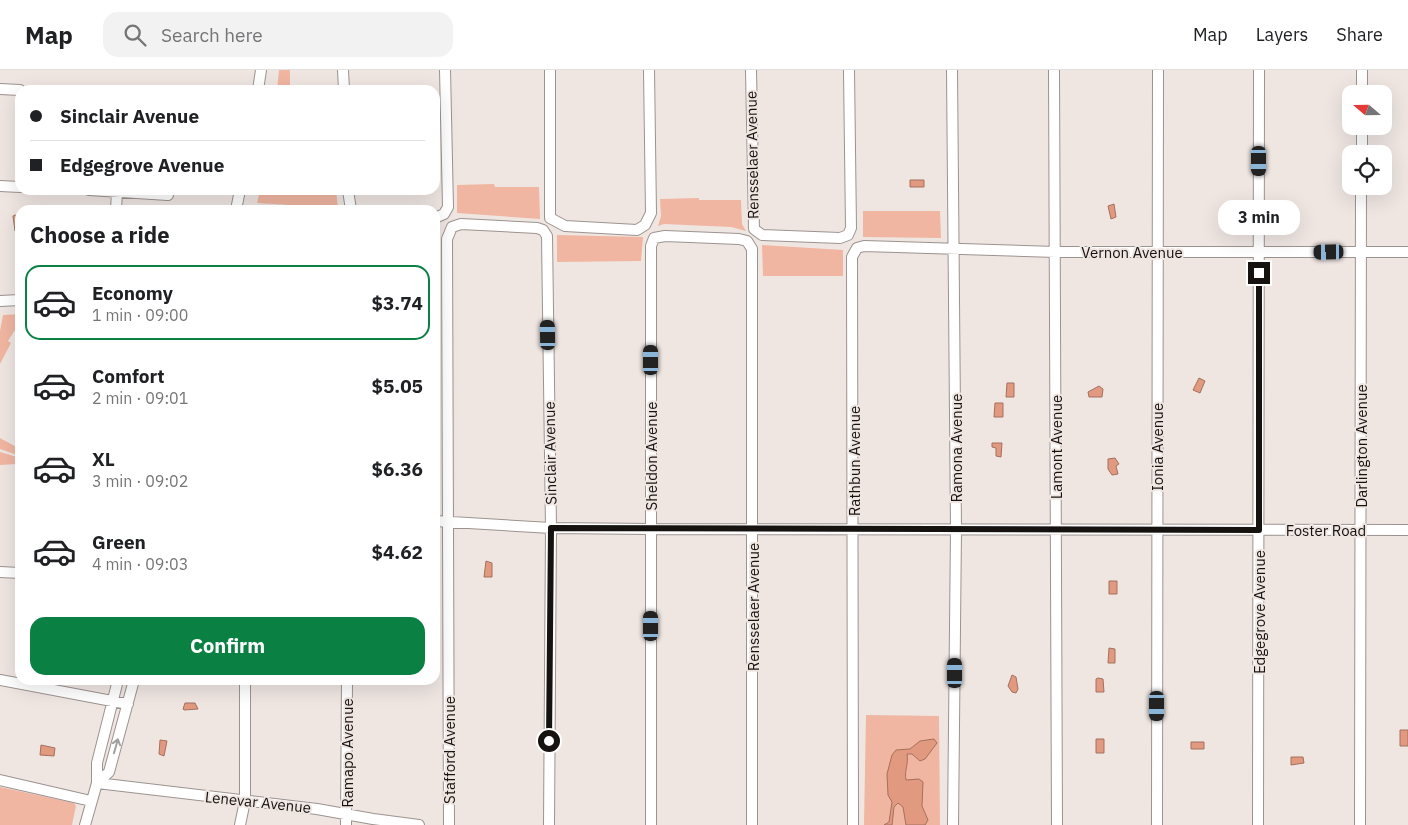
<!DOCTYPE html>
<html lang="en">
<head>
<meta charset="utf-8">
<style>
	:root { --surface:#fff; --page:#f2f2f2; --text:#202124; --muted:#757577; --line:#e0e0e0; --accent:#0b8043 }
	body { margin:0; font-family:"IBM Plex Sans",sans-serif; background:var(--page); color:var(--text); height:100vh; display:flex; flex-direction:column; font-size:19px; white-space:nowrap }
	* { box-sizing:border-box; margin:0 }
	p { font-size:16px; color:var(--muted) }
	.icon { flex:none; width:28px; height:28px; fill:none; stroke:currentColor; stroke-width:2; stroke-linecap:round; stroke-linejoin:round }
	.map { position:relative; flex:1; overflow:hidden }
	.side { position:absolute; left:15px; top:135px; width:425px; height:480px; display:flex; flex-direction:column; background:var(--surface); border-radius:15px; box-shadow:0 5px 20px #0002 }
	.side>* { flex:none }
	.top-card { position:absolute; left:15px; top:15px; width:425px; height:110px; border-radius:15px; box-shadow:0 5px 20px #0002; display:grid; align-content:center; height:110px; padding:0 15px; background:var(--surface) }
	.needle { width:32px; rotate:290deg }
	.fabs { position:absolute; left:1342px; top:15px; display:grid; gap:10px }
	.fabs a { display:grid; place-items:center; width:50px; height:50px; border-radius:10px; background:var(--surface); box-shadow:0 5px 20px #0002; font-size:25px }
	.end { position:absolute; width:22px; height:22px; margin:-11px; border:6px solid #151210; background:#fff; box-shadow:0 0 0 2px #fff }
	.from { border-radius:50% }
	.bubble { position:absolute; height:35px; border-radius:15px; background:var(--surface); box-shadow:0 5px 20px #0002; font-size:16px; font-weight:700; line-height:35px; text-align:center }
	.car { position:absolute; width:15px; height:30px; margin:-15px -8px; border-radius:6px; box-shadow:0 0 4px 1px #0007; background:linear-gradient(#222 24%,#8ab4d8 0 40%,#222 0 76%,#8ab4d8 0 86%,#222 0) }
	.top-card b { display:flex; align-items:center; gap:18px; height:48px; font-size:19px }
	.top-card b+b { border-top:1px solid var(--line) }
	.top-card i { width:12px; height:12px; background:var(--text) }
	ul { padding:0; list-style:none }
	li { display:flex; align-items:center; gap:15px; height:75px; margin:0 10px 8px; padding:0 5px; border:2px solid transparent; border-radius:15px }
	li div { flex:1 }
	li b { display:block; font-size:19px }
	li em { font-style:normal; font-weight:700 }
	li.on { border-color:var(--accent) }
	li>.icon { width:45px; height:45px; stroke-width:1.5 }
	h2 { padding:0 15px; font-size:22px; line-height:60px }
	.action { display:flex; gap:10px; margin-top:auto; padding:10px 15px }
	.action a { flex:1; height:58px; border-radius:15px; background:var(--accent); color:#fff; font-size:20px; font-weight:700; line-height:58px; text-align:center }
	header { display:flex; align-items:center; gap:30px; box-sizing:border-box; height:70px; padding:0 25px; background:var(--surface); border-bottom:1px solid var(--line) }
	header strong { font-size:24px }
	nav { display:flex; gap:28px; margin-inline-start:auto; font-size:18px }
	.search { width:350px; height:45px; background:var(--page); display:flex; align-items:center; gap:12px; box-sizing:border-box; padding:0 18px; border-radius:15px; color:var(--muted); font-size:19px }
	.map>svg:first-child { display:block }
</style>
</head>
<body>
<header>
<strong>Map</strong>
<div class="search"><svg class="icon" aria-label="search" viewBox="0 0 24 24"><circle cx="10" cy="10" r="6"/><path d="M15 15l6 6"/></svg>Search here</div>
<nav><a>Map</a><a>Layers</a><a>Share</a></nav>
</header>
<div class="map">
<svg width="1408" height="755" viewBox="0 0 1408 755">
	<rect width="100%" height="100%" fill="#efe6e2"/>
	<path fill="#f0b6a1" d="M279,0H290V20H277Z
		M494,114L495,117H539L540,149L457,143V115Z
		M260,120H336L338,138L257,133Z
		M699,128V130H741L742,154L746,161L731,157L664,154L658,156L661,146L660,129Z
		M863,141H940L941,168L863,167Z
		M440,156L438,187L435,186V157Z
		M557,165L643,167L641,191L557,192Z
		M762,175L843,180V206H763Z
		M20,244V252L8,271L11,273L0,294V261L3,245Z
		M0,368L20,379L17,385L0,379Z
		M0,382L17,387V394L0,395Z
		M866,645L939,646L940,755H864Z
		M0,717L74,733L76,736L72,755H0Z"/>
	<path fill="#e19980" stroke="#a4705e" d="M910,110H924V117H910Z
		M1114,134L1116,147L1111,149L1108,136Z
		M15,145L20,147L18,161H15L13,146Z
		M1199,308L1205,311L1200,323L1193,320Z
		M1007,313H1014V327H1006Z
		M1099,316L1103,319L1102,327H1089L1088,322Z
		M995,333H1003V347H994Z
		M992,373H1002L1001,387L996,386V378L992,377Z
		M1115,388L1119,394L1116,396L1118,404L1112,405L1108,399V389Z
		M486,491L492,493V507H484Z
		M1109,511H1117V524H1109Z
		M1109,578L1115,579V593H1108Z
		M1012,605L1016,607L1018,619L1016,623L1012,622L1008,616Z
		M1098,608L1103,609L1104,622H1096V609Z
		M185,633H195L198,639L184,640L183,639Z
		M1400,660H1408V676H1400Z
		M934,669L937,673L925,689L920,691L912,684H907C909,693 904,701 906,710L919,709L923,712L922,736L928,750L925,755H906L903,737L898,733L894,737L892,755H884L889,752L892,732L888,725L887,704L892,685L896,680L910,679L920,671Z
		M1096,669H1104V683H1096Z
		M160,670L167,671L164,686L159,684Z
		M1191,672H1204V679H1191Z
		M41,675L55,678L54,686L40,685Z
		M1291,687H1303L1304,693L1291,695Z"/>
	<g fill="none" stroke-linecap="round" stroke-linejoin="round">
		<g stroke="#9c9390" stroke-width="12">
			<path id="minor" d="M343,0L344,20
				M550,0V148L565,156L637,160L645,155L651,143L649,0
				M751,0L754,159L762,165L840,168L848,165L851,158L849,0
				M952,0L956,459L953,755
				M1054,0L1057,755
				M0,19L20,20
				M258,20L261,0
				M1362,24V0
				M1362,84V56
				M0,116L20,117
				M89,120L168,125
				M348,120L351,140
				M116,140L117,121
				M236,140L240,120
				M435,148L444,144L448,137L445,0
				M0,231L20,230
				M435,451L551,458L651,459L1408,460
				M0,502L20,503
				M0,610L128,634
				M0,710L91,731
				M97,713L317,739L373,749L419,755
				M97,713L109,702L134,610
				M85,755L97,713V693L118,610
				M240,755L245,731V610
				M346,755L347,610
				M449,755L447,169L452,157L461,154L537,158L543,160L547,166L551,458L549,755
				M651,755V176L654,168L665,166L739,169L747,171L752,179V755
				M853,755L852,187L857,178L864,176L1056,182H1408
				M1157,755L1158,0
				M1258,755L1259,0
				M1360,755L1361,116"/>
		</g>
		<use href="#minor" stroke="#fff" stroke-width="10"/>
	</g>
	<defs><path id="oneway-shaft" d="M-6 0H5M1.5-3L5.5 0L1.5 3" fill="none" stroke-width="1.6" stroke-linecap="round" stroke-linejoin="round" transform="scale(1.25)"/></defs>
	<use stroke="#a1a09f" href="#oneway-shaft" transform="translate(116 676) rotate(-74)"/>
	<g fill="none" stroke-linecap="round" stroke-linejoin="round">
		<path stroke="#151210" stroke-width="6" d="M549,671L551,458L1259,460V203"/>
	</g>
	<g text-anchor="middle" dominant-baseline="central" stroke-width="4" stroke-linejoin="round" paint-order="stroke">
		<g font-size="15" fill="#151210" stroke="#efe6e2">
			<text transform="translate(752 85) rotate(-91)">Rensselaer Avenue</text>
			<text x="1132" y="182">Vernon Avenue</text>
			<text transform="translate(1361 376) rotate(-90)">Darlington Avenue</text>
			<text transform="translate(1056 377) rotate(-90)">Lamont Avenue</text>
			<text transform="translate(1157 377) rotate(-90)">Ionia Avenue</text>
			<text transform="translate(956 378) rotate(-90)">Ramona Avenue</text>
			<text transform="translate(550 383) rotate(-91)">Sinclair Avenue</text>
			<text transform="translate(651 386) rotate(-90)">Sheldon Avenue</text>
			<text transform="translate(854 391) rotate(-90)">Rathbun Avenue</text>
			<text x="1326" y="460">Foster Road</text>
			<text transform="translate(753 537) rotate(-90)">Rensselaer Avenue</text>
			<text transform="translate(1259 542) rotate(-90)">Edgegrove Avenue</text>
			<text transform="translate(449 680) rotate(-90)">Stafford Avenue</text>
			<text transform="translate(347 683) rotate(-90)">Ramapo Avenue</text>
			<text transform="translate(258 732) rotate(6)">Lenevar Avenue</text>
		</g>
	</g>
</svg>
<div class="fabs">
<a><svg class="needle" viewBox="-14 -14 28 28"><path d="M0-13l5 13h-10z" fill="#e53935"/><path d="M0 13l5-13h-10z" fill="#757577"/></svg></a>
<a><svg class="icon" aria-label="locate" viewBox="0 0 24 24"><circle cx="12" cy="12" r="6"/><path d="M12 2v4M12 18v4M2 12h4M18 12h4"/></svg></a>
</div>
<i class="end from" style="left:549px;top:671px"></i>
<i class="end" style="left:1259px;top:203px"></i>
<div class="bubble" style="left:1218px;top:130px;width:82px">3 min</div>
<i class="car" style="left:1259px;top:91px;rotate:180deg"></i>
<i class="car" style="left:1329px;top:182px;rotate:269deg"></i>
<i class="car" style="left:548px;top:265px;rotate:359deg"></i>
<i class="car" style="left:651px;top:290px;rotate:0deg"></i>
<i class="car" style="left:651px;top:556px;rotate:0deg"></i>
<i class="car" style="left:955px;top:603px;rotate:0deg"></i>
<i class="car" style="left:1157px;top:636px;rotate:180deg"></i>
<div class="top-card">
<b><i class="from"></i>Sinclair Avenue</b>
<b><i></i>Edgegrove Avenue</b>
</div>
<section class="side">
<h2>Choose a ride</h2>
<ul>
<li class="on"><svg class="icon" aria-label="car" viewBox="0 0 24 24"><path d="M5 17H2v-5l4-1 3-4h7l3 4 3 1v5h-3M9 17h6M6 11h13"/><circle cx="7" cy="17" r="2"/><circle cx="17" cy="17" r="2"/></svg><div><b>Economy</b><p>1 min · 09:00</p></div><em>$3.74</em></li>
<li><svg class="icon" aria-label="car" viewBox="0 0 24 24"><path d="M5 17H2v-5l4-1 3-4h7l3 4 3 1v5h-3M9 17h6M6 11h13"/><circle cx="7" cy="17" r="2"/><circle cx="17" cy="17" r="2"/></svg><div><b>Comfort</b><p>2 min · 09:01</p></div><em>$5.05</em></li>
<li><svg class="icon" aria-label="car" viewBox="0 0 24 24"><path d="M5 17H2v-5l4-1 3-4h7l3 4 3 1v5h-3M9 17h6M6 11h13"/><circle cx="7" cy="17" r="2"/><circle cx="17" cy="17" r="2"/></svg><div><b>XL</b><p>3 min · 09:02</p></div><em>$6.36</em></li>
<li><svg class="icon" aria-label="car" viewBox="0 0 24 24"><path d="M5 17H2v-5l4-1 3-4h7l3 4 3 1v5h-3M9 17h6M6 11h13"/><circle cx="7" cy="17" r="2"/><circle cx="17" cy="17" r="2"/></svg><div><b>Green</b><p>4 min · 09:03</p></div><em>$4.62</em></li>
</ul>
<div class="action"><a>Confirm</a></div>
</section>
</div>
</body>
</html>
